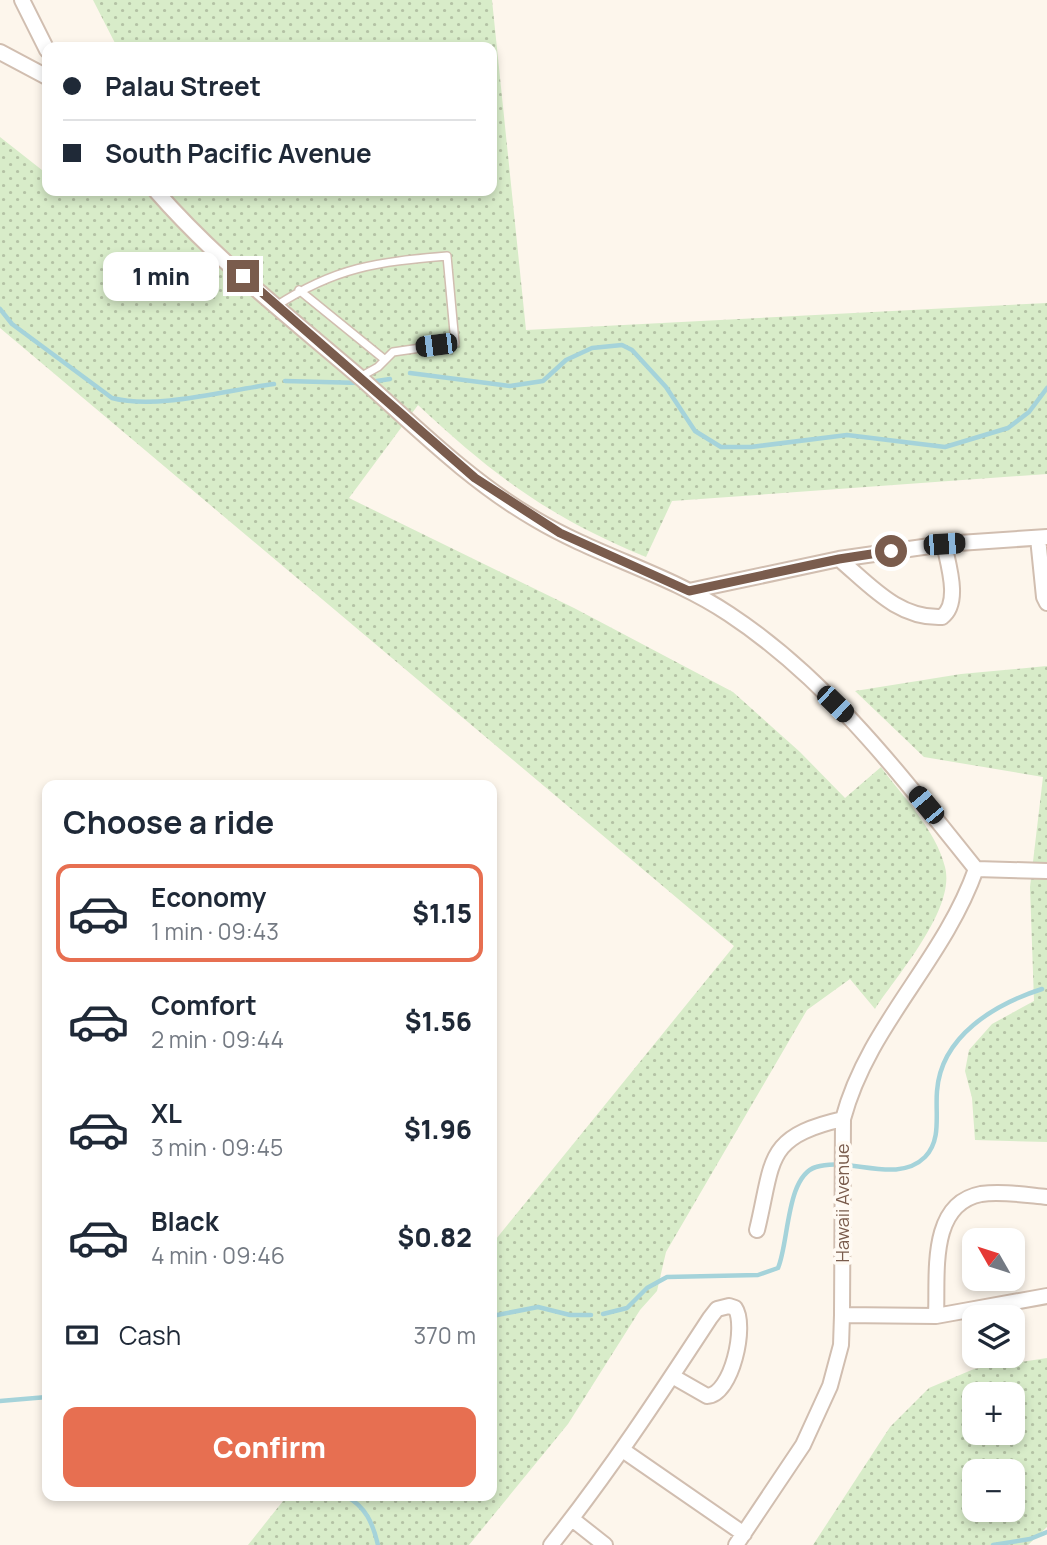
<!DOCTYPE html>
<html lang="en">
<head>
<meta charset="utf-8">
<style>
	:root { --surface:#fff; --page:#f6f6f7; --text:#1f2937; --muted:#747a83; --line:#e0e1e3; --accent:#e76f51 }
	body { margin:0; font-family:Manrope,sans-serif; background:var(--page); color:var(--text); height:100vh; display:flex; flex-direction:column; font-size:26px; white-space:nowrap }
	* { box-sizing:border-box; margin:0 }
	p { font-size:23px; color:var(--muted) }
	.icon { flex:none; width:38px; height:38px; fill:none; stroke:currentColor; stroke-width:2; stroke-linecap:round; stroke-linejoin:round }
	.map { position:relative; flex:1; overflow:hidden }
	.details { position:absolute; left:42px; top:780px; width:455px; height:721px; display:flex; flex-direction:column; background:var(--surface); border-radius:14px; box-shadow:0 4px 10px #0003 }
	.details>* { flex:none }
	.banner { position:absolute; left:42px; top:42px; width:455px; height:154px; border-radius:14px; box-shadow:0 4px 10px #0003; display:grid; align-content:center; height:154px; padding:0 21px; background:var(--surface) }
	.needle { width:46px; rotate:309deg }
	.fabs { position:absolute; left:962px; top:1228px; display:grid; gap:14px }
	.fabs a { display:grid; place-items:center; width:63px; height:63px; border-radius:14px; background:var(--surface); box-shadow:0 4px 10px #0003; font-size:35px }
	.end { position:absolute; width:32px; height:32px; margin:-16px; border:9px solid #7a5c4d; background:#fff; box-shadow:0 0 0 4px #fff }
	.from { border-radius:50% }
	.bubble { position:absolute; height:49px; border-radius:14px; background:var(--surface); box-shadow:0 4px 10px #0003; font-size:23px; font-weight:800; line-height:49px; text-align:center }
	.car { position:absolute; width:21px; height:42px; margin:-21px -10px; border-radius:9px; box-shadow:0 0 5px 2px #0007; background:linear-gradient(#222 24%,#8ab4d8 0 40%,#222 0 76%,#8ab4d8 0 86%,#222 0) }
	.banner b { display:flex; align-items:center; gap:24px; height:66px; font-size:26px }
	.banner b+b { border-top:2px solid var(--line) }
	.banner i { width:18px; height:18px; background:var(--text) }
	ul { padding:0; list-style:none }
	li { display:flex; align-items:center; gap:21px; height:98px; margin:0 14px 10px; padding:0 7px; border:4px solid transparent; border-radius:14px }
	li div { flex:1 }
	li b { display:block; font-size:26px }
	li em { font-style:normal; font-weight:800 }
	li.selected { border-color:var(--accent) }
	li>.icon { width:63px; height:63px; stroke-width:1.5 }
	h2 { padding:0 21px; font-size:32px; line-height:84px }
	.pay { display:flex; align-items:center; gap:18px; height:77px; padding:0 21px; font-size:26px }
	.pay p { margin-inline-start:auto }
	.cta { display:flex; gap:14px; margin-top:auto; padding:14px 21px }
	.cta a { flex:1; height:80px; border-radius:14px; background:var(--accent); color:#fff; font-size:28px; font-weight:800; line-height:80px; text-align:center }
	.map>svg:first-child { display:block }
</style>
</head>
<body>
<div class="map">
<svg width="1047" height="1545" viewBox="0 0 1047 1545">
	<defs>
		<pattern id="grass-dots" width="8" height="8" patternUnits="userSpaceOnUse" patternTransform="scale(1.75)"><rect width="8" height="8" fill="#d8ecc9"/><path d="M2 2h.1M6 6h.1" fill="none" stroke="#b4c2a5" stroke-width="1.8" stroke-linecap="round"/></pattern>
	</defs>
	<rect width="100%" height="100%" fill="#fdf6ec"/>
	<path fill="url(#grass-dots)" fill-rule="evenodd" d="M93,0H492L526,330L1047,303V474L672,501L646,557C549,517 494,476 418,405L349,498L574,608L733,692L800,752L845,798L881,767C903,797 936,830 945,867C956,909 897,975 875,1009L850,979L807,1010L666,1252L657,1291L640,1310L568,1424L469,1545H248L287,1496H492V1244L734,946L0,328V137L47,174V191H69L76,196L80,191H492V47H117Z
		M1047,666V1142L975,1140L972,1098L965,1071L969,1050L992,1024L1034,1001L1030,887L1043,777L924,757L855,691L961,674Z
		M1047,1358V1527L1028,1545H813L890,1427L929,1388L974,1369ZM975,1395H1013V1433H975ZM975,1472H1013V1510H975Z"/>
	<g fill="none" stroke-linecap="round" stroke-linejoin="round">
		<path stroke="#a5d3da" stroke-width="4.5" d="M0,309L12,324L112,398C158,410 227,390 274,384
			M410,373L510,386L543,381L566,360L592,348L622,345L632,350L666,387L695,431L721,447H751L847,435L945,447L1008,428L1029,412L1047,388
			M285,381L361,383
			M370,382L390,379
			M603,1314L627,1308L647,1288L667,1277L758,1275L778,1268C789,1243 786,1176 816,1167C849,1156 897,1185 925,1157C942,1140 935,1113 937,1091C941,1036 995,1004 1042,989
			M492,1316L538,1307L570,1315H591
			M0,1401L47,1397
			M345,1496C366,1506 373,1524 378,1545
			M993,1545L1030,1539L1047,1532"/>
		<g stroke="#d1beb0" stroke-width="10">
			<path id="service" d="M299,290L384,359
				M276,306C336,267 377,262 447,256L455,343L393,352L378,367L360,377"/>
		</g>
		<g stroke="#d1beb0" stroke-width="18">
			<path id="minor" d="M22,0L47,50
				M0,52L47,77
				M156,191C217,261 292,319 363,380C418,429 471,482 535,519C597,556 669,574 729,614C829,680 902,777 976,869L1047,871
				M1038,538L1044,597L1047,603
				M839,559C870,585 898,619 942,617C961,603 948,564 944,544
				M689,591L839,559L944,544L1047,537
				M757,1230C774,1160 764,1137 843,1119
				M842,1315L936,1316L1047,1296
				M936,1316C938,1275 928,1204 981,1194C1002,1191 1026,1195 1047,1197
				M624,1451L744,1534
				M572,1519L605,1545
				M551,1545C609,1472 659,1396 710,1318L717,1309L729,1306L735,1308C747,1325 732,1395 707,1396L672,1376
				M736,1545L803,1445L830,1386L841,1345L842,1315L843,1119C868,1025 943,962 976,869"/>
		</g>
		<use href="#service" stroke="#fff" stroke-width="7"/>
		<use href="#minor" stroke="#fff" stroke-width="14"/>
	</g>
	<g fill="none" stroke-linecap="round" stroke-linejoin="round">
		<path stroke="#7a5c4d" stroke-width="9" d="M243,276L475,478L560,533L689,591L839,559L891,551"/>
	</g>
	<g text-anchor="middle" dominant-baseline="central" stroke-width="7" stroke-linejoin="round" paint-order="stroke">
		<g font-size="18" fill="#7a5c4d" stroke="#fffaf3">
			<text transform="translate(842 1203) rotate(-90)">Hawaii Avenue</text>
		</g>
	</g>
</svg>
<div class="fabs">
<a><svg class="needle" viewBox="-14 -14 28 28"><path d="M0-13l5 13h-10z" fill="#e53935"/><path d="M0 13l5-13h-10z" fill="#747a83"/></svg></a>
<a><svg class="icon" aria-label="layers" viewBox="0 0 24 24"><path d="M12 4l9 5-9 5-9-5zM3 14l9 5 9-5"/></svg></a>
<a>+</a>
<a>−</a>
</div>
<i class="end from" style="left:891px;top:551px"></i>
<i class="end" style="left:243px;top:276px"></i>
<div class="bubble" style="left:103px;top:252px;width:116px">1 min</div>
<i class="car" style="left:436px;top:345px;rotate:263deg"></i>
<i class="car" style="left:944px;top:544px;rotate:86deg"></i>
<i class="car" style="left:835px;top:704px;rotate:134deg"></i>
<i class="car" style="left:926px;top:805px;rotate:320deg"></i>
<div class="banner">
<b><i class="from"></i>Palau Street</b>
<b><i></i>South Pacific Avenue</b>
</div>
<section class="details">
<h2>Choose a ride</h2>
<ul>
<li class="selected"><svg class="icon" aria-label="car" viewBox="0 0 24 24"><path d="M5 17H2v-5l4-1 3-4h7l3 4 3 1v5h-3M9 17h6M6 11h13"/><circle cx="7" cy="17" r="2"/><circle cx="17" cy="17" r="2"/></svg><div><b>Economy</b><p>1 min · 09:43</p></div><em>$1.15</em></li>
<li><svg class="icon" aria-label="car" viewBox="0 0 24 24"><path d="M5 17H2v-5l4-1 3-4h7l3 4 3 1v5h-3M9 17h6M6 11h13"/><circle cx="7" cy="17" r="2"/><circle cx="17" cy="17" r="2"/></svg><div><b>Comfort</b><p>2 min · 09:44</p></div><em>$1.56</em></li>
<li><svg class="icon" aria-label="car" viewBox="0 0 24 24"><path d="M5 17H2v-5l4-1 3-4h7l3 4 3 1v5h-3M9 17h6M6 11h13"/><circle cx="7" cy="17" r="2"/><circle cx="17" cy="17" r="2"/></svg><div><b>XL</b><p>3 min · 09:45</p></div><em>$1.96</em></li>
<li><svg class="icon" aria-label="car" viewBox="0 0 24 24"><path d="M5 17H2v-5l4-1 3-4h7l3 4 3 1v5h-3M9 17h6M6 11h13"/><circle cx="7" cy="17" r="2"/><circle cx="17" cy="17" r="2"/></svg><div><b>Black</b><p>4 min · 09:46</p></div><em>$0.82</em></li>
</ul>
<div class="pay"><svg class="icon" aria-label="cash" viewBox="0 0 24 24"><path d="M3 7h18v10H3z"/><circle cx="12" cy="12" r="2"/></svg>Cash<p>370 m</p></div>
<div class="cta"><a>Confirm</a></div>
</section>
</div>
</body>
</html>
